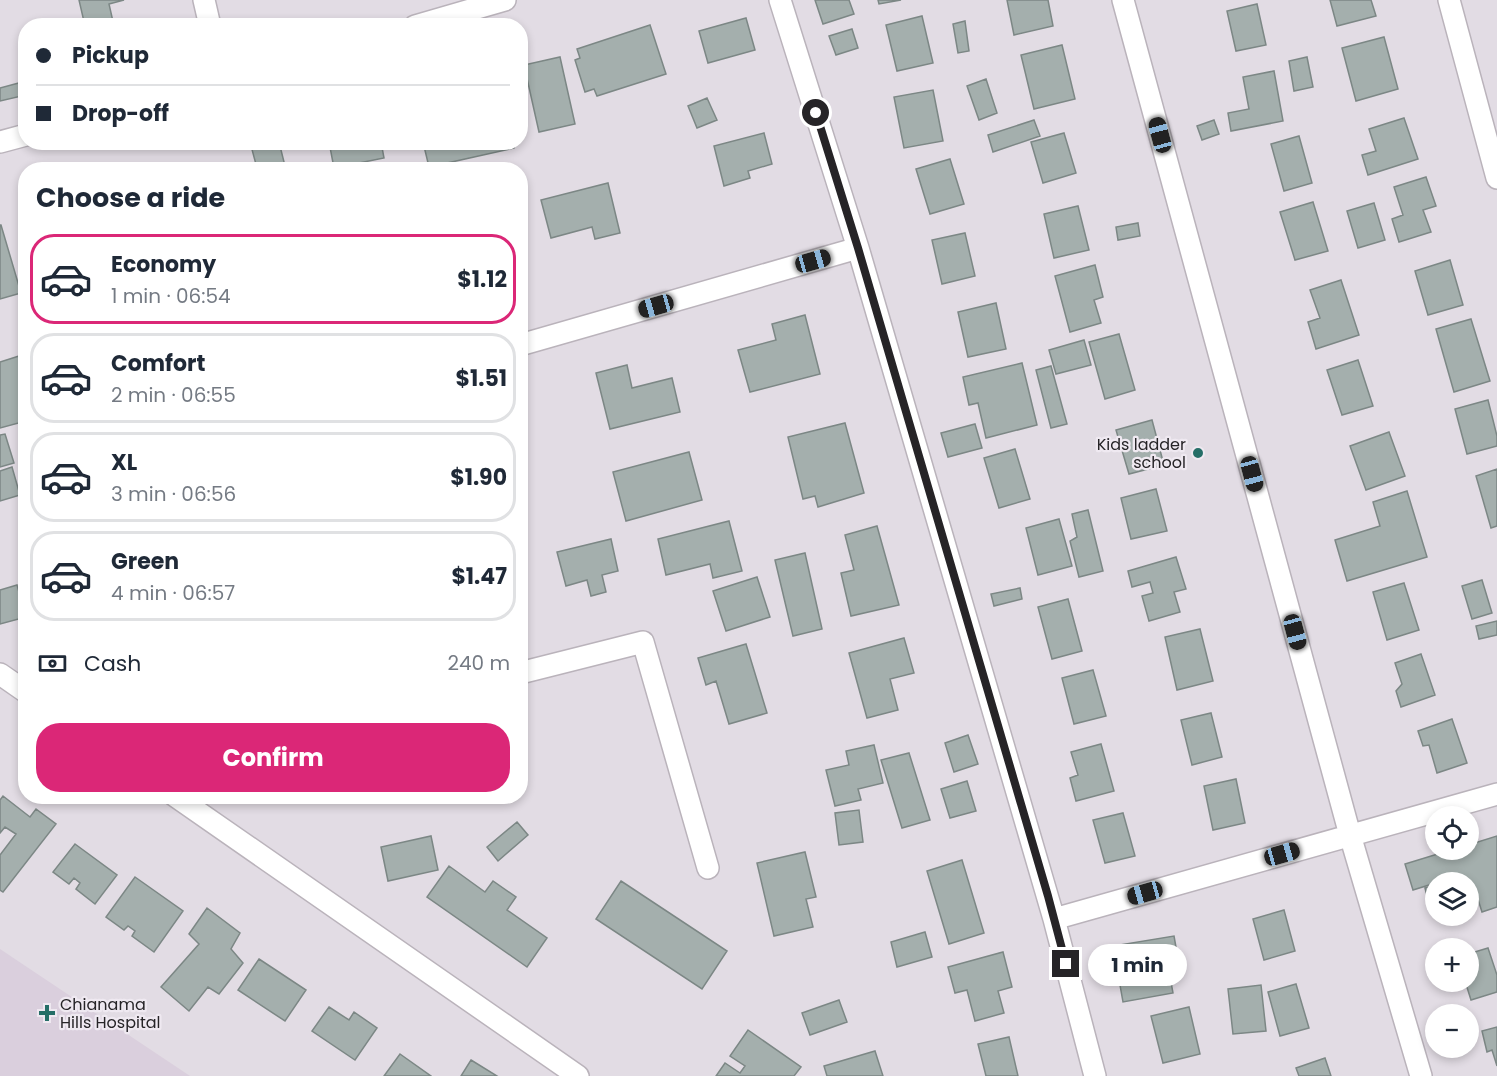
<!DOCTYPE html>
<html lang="en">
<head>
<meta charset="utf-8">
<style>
	:root { --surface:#fff; --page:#f2f2f3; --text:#1f2937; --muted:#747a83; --line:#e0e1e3; --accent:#db2777 }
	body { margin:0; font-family:Poppins,sans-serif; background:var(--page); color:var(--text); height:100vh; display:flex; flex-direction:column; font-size:22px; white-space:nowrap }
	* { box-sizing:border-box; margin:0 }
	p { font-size:20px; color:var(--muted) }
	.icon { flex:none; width:33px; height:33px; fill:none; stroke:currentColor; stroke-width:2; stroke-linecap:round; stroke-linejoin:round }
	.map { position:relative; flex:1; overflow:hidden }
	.details { position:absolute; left:18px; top:162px; width:510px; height:642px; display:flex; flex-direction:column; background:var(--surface); border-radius:24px; box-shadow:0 3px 9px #0003 }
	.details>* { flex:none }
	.top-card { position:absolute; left:18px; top:18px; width:510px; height:132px; border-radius:24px; box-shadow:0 3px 9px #0003; display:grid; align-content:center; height:132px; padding:0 18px; background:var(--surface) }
	.tools { position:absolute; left:1425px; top:806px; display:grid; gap:12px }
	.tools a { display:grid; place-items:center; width:54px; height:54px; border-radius:50%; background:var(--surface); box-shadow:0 3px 9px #0003; font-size:30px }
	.end { position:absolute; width:27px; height:27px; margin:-14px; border:8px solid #262427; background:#fff; box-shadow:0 0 0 3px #fff }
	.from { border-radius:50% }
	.bubble { position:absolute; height:42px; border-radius:21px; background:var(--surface); box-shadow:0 3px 9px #0003; font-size:20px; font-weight:700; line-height:42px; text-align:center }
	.car { position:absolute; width:18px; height:36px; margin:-18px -9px; border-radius:8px; box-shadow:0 0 4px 2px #0007; background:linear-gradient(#222 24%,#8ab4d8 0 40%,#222 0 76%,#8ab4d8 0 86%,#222 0) }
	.top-card b { display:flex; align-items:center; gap:21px; height:57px; font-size:22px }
	.top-card b+b { border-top:2px solid var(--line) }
	.top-card i { width:15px; height:15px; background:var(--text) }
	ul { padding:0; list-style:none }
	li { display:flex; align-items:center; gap:18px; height:90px; margin:0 12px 9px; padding:0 6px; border:3px solid var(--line); border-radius:24px }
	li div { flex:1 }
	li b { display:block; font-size:22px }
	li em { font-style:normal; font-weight:700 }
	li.on { border-color:var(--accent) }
	li>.icon { width:54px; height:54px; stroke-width:1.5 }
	h2 { padding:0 18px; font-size:27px; line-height:72px }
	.pay { display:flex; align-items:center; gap:15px; height:66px; padding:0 18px; font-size:22px }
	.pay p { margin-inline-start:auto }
	.primary-button { display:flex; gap:12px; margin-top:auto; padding:12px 18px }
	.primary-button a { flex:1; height:69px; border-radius:24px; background:var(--accent); color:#fff; font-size:24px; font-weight:700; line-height:69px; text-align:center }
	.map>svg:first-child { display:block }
</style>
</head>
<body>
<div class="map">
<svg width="1497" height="1076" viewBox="0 0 1497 1076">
	<rect width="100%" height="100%" fill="#e2dce4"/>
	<path fill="#dacfdd" d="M0,949L190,1076H0Z"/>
	<path fill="#a4afad" stroke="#7c8785" stroke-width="1.5" d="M79,0H124L109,4L114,26H85Z
		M815,0H849L854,14L823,24Z
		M878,0H901L879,4Z
		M1007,0H1048L1053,26L1014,35Z
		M1330,0H1371L1376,16L1337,26Z
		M1257,4L1266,45L1236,51L1227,11Z
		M922,16L933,63L897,71L886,25Z
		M746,18L755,50L708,63L699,31Z
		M965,21L969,51L958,53L953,24Z
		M650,25L666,74L597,96L594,89L585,92L575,60L580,58L577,49Z
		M852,29L858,48L836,55L829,36Z
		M1384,37L1398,89L1356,101L1342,48Z
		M1062,45L1075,99L1034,109L1021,55Z
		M560,57L575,124L539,132L524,65Z
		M1307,57L1313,87L1294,91L1289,61Z
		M1274,71L1283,121L1231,131L1228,113L1249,109L1243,77Z
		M986,79L997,113L979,120L967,86Z
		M26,81V95L0,101V88Z
		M933,90L943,141L904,148L894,97Z
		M707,98L717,120L697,128L688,106Z
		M1404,118L1418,159L1368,175L1362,155L1376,151L1369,129Z
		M1034,120L1040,136L993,152L988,135Z
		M1214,120L1219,134L1202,140L1197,126Z
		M764,133L772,164L748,171L750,178L724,186L714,146Z
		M1064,133L1076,173L1043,183L1031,142Z
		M1299,136L1312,183L1284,191L1271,144Z
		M250,142H279L286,170H250L257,168Z
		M329,142H381L384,158L334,168Z
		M423,142H513L514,148L429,167Z
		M950,159L964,204L930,214L916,169Z
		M1426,177L1436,206L1423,210L1431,232L1399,242L1392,219L1403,215L1394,187Z
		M608,183L620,233L595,239L592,227L551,238L541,200Z
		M1313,202L1328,251L1295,260L1280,212Z
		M1374,203L1385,240L1358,248L1347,211Z
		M1078,206L1089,250L1054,258L1044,214Z
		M1138,223L1140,236L1118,240L1116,227Z
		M0,225H1L21,293L0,299Z
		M965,233L975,276L942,284L932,240Z
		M1450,260L1463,305L1428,315L1415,271Z
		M1095,265L1103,297L1094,300L1101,323L1070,332L1055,276Z
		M1341,280L1359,335L1316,349L1308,322L1320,318L1310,290Z
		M996,303L1006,349L968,357L958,312Z
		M805,315L820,374L750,392L738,350L776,340L772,324Z
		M1471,319L1490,381L1454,392L1436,329Z
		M1119,334L1135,390L1105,399L1089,342Z
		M1084,340L1091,365L1056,374L1049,350Z
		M19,356L26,379V421L0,428V362Z
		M1358,360L1373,406L1342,415L1327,370Z
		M1022,363L1037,425L986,438L978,403L969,405L963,377Z
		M627,365L632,388L672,378L680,412L610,429L596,373Z
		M1051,366L1067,424L1051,428L1036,370Z
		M1488,400L1497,436V446L1467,454L1455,409Z
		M1152,420L1164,465L1129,474L1116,430Z
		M845,423L864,493L818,507L815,496L803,499L788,437Z
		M975,424L982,448L948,457L941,433Z
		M1389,432L1405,476L1366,490L1350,446Z
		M5,434L14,463L0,467V435Z
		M520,435L524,452L520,453Z
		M1015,449L1030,499L999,508L984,458Z
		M689,452L702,500L626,521L613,472Z
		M12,467L20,495L0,501V471Z
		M1497,469V526L1491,528L1476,476Z
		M1156,489L1167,531L1131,539L1121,498Z
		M1407,491L1427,557L1347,581L1335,540L1380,526L1373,502Z
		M1088,510L1103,571L1079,577L1070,541L1077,537L1072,514Z
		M1059,519L1072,566L1038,575L1026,528Z
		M729,521L742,571L713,578L710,564L666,575L658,539Z
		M877,526L899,605L851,616L841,573L854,570L845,535Z
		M611,539L618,571L602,575L606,592L591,596L587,580L566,586L557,552Z
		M805,553L822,629L793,636L775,560Z
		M1176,557L1186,589L1174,592L1180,612L1149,621L1142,596L1153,593L1150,582L1132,587L1128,571Z
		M757,577L770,617L726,631L713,591Z
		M1482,580L1492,613L1472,619L1462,586Z
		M1404,583L1419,630L1387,640L1373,592Z
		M17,585L26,617L0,624V590Z
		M1020,588L1022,599L994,606L991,594Z
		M1068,599L1082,651L1052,659L1038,607Z
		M1497,621V635L1479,639L1476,626Z
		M1200,629L1213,681L1177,690L1165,637Z
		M904,638L914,673L890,679L898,710L867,718L849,653Z
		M746,644L767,713L729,724L716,681L706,685L698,658Z
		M1421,654L1435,695L1401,707L1396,691L1402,684L1395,663Z
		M1093,670L1106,716L1074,724L1062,678Z
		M1211,713L1222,757L1192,765L1181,720Z
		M1452,719L1467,763L1437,773L1429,745L1423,746L1418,731Z
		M968,735L978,764L954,772L945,743Z
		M1101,744L1114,791L1076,801L1070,778L1078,775L1071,752Z
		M874,745L883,783L858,789L861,800L835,806L826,770L849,765L846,751Z
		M909,753L930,820L902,828L881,760Z
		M1236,779L1245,823L1213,830L1204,786Z
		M967,781L976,811L950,818L941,789Z
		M3,796L30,817L36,809L56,824L3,892L0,890V855L16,834L5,827L0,833V800Z
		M859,810L863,842L839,845L835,813Z
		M1123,813L1135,856L1105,863L1093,820Z
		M517,822L528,835L498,861L487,847Z
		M431,836L438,870L388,881L381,847Z
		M1497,836V907L1482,912L1475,890L1468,892V882H1463L1461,875L1413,890L1405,864L1454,849H1468V845Z
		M75,844L117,875L95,904L76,889L80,883L74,878L69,884L53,872Z
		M805,852L816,897L806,899L813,927L774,936L757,863Z
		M962,860L984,933L949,944L927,871Z
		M449,866L485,892L493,881L516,897L507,910L547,938L527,967L427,897Z
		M135,877L183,911L154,952L132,936L135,931L128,926L124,930L106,917Z
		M621,881L727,951L702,989L596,919Z
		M1436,885V912L1431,913L1425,888Z
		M207,908L240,933L231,949L243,963L219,994L208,987L189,1011L161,987L199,944L189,934Z
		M1284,910L1295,951L1264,960L1253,919Z
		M925,932L932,957L897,967L891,942Z
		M1174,936L1177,953L1166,955L1173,993L1123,1002L1113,946Z
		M1488,948L1497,975V992L1471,1000L1465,981H1468V954Z
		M1003,952L1012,987L998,991L1004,1013L975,1021L967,990L955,993L948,967Z
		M259,959L306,990L285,1021L238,990Z
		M1296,984L1309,1028L1280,1036L1268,992Z
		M1261,985L1266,1031L1233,1034L1228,989Z
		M839,1000L847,1022L810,1035L802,1013Z
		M329,1007L349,1020L354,1012L377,1028L355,1060L312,1031Z
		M1189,1007L1200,1054L1163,1063L1151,1016Z
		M1497,1027V1066L1492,1050L1487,1052L1482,1031Z
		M748,1030L801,1067L794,1076H716L725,1063L740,1073L745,1066L730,1056Z
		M1009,1037L1018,1076H986L978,1044Z
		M875,1051L883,1076H827L824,1066Z
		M400,1054L431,1076H384Z
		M1325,1058L1331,1076H1299L1296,1068Z
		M471,1060L497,1076H461Z"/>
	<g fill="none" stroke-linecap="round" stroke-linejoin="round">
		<g stroke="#bab3bb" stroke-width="24">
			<path id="street" d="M204,0L210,26
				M780,0L858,248L1054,919L1095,1076
				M1123,0L1350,835L1421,1076
				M1449,0L1497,178
				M415,26L505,0
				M0,142L26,135
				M520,345L858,248
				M520,673L643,642L708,868
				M0,674L26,692
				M175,796L578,1076
				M1054,919L1497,794"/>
		</g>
		<use href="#street" stroke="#fff" stroke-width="21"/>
	</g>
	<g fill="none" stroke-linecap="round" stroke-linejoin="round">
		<path stroke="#262427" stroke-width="8" d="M816,113L858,248L1048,896L1066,964"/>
	</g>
	<g fill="#256e67" stroke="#efe9f1" stroke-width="2">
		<circle cx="1198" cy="453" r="6"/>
		<path d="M44 1004h6v6h6v6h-6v6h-6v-6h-6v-6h6z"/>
	</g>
	<g text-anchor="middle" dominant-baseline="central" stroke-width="4.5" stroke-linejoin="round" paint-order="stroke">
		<g font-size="16" fill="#262427" stroke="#efe9f1" text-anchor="end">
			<text x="1186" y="444">Kids ladder<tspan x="1186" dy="18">school</tspan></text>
			<text x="60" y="1004" text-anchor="start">Chianama<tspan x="60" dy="18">Hills Hospital</tspan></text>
		</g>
	</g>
</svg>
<div class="tools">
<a><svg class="icon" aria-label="locate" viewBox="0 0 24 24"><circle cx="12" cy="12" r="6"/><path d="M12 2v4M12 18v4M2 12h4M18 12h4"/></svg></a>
<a><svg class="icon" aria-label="layers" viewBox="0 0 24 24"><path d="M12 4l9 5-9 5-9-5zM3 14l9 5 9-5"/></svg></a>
<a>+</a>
<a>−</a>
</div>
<i class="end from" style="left:816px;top:113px"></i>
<i class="end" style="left:1066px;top:964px"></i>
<div class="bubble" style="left:1088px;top:944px;width:99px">1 min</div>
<i class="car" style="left:1160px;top:135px;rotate:345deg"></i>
<i class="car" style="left:813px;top:261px;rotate:74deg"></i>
<i class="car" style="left:656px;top:306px;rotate:254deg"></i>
<i class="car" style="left:1252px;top:474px;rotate:165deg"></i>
<i class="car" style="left:1295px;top:632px;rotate:165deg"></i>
<i class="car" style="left:1282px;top:854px;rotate:74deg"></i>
<i class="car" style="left:1145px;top:893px;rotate:254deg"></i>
<div class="top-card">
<b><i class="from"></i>Pickup</b>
<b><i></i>Drop-off</b>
</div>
<section class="details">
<h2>Choose a ride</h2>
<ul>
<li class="on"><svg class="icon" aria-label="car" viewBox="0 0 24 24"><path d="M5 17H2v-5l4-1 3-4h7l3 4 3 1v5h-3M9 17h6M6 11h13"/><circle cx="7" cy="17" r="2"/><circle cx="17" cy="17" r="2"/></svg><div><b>Economy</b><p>1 min · 06:54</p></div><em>$1.12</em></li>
<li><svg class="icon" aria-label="car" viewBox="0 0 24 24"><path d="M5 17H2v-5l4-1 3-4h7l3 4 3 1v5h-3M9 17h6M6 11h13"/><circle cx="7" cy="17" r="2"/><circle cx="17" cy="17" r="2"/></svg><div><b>Comfort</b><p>2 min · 06:55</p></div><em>$1.51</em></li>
<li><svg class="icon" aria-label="car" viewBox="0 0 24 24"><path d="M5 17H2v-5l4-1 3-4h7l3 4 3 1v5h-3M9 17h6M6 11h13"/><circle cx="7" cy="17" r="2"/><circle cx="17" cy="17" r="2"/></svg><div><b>XL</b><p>3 min · 06:56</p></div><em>$1.90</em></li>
<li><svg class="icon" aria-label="car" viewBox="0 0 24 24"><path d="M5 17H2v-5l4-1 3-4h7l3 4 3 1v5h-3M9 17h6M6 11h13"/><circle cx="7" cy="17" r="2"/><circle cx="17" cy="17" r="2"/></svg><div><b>Green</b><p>4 min · 06:57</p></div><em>$1.47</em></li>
</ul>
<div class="pay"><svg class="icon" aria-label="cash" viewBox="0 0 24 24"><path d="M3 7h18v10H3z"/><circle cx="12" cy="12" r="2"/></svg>Cash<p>240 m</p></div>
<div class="primary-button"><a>Confirm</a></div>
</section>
</div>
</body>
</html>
